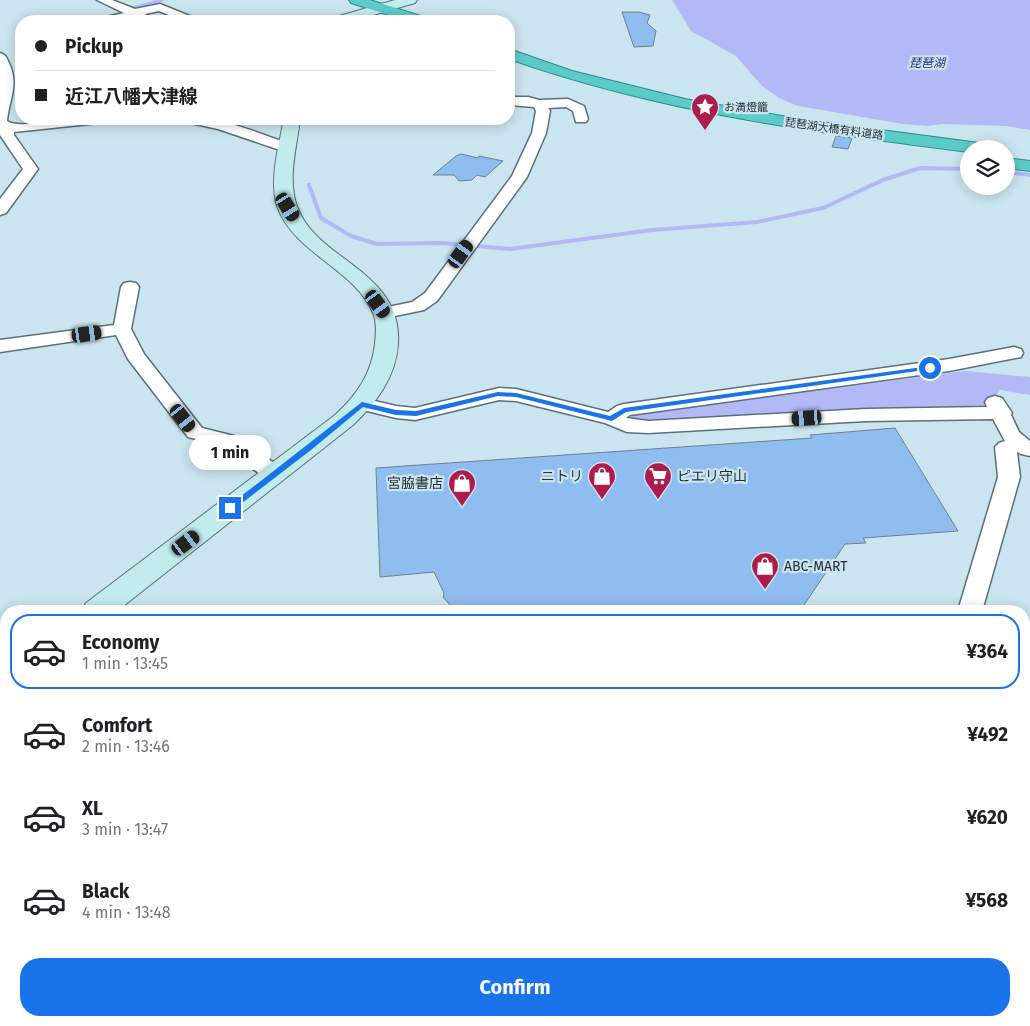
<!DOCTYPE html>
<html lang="en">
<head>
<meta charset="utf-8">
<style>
	:root { --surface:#fff; --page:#f6f6f6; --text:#202124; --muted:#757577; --line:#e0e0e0; --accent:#1a73e8 }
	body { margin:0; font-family:"Fira Sans","Noto Sans JP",sans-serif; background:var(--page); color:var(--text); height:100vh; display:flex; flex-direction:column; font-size:19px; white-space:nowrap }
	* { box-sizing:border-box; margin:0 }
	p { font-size:16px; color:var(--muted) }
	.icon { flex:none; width:28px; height:28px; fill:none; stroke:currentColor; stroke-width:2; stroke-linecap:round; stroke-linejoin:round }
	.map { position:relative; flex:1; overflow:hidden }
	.side { position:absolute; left:0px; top:605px; width:1030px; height:421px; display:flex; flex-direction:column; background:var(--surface); border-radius:20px 20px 0 0; box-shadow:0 2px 12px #0003 }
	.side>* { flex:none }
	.banner { position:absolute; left:15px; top:15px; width:500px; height:110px; border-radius:20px; box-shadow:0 2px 12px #0003; display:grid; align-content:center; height:110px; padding:0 20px; background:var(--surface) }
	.controls { position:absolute; left:960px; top:140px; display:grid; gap:10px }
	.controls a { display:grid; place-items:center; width:55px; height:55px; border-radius:50%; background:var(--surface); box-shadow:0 2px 12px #0003; font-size:25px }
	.end { position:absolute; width:22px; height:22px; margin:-11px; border:6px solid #1a73e8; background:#fff; box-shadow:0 0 0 2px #fff }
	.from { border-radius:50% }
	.bubble { position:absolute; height:35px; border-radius:18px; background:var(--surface); box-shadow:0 2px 12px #0003; font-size:16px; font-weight:700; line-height:35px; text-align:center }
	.car { position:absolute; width:15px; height:30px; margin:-15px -8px; border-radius:6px; box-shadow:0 0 4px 1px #0007; background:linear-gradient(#222 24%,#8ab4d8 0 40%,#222 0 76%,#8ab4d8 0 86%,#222 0) }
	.banner b { display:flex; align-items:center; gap:18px; height:48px; font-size:19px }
	.banner b+b { border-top:1px solid var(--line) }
	.banner i { width:12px; height:12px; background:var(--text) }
	ul { padding:9px 0 0; list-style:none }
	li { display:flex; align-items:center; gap:15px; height:75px; margin:0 10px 8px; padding:0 10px; border:2px solid transparent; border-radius:20px }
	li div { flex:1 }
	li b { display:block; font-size:19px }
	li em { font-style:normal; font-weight:700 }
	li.on { border-color:var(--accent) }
	li>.icon { width:45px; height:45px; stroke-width:1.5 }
	.button { display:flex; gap:10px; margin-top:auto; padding:10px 20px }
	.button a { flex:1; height:58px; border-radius:20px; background:var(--accent); color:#fff; font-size:20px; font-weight:700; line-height:58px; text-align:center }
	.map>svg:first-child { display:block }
</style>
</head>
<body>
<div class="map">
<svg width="1030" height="1026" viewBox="0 0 1030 1026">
	<rect width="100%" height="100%" fill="#cae5ef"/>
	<path fill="#b3b8f6" d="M672,0H1030V130L1006,126L942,124L927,126L903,124L798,106L779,98L762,86L736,56L691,31Z
		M966,371L1030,377V395L1000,390L989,406L634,421L631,415Z
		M1030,735V1026H816L822,1020H1024V748Z"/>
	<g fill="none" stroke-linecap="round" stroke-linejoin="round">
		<path stroke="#b3b8f6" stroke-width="3" d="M132,8L162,0"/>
		<path stroke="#b3b8f6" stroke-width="4" d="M1006,172L1030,175
			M309,185L321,218L351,236L377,244L442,243L510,249L652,230L757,222L823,208L883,180L920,168L969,169"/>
	</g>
	<path fill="#8fbdf0" stroke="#718091" d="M622,12H639L650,15L647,23L656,31L653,46L634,47Z
		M836,136L852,138L848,149L832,147Z
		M461,154L478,158L479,156L503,161L485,177L477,175L472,180L459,181L454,175H433L456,156Z
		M895,428L958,531L863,538L866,543L845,544L800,611H451V606L443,597L444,593L434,572L380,577L376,468L812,438L810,435Z"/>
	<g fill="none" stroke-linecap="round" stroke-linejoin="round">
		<g stroke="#59717a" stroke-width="3">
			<path id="minor" d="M97,0H112L135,9L160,4L197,19L199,21H184L159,11L145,14L153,19L151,21H142L135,18L118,21H95L97,19L124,13Z
				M0,53C5,55 6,56 8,61C20,85 9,98 7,121C19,129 51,120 66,119C79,118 93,118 106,119L99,123L14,132V135L38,169L6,213L0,215V199L23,169L0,135Z
				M509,97H528L539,100L568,99L584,106L588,119L586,122H576L573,111L566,107L548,108L550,111L546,133L527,177L437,301L424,310L385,318L379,317L376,313L379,309L412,302L425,293L512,176L532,133L536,111L534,107L509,105Z
				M184,119C222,116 257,133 293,145L295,148L293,151H283L218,129L186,122Z
				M130,282L136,283L139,287L131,329L144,354L202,428L234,436L283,469L286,474L283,479L275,481L267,479L220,445L188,437L128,359L116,335L0,352V340L114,325L121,287L124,283Z
				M1014,347L1021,349L1023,353L1021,357L949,371L630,415L626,418L648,421L866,409L987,407L985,402L988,398L995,396L1002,398L1012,413L1011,415L1019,432L1030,441V456L1021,454L1017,452L1020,477L982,611H958L998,477L995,447L999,443L1005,441L993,419L866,421L648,433L627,432L605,423L516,401L499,400L415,420L396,418L355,408L352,404L355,400L362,398L396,406L415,408L499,388L516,389L608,412L617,406L624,404L949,359Z
				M676,1020H714L711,1026H673Z"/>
		</g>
		<g stroke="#59717a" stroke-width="2">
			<path id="secondary" d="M395,0H417L415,3L352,21H330L332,18Z
				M284,119H300C297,146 287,179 297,206C316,261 403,270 398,344C396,377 376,403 353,425L117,611H82L86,603L335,415C357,395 372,373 375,343C376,334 377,322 373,313C355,269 293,253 277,206C269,179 279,145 284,119Z
				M6,672V699L0,701V674Z"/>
		</g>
		<g stroke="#2d8c8b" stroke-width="2">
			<path id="trunk" d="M349,0H370L427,18L429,21H408L351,3Z
				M509,49L572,71L685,99L805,120L987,144L993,145L996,149H969V152C809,132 661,112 509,59Z
				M1006,158L1030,161V171L1006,168Z"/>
		</g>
		<use href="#minor" fill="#fff" fill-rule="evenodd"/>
		<use href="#secondary" fill="#c2eceb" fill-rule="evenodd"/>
		<use href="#trunk" fill="#5bcbc8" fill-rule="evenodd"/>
	</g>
	<path fill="#1a73e8" d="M930,366H932V369L626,412L612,421L516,397L498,396L416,416L396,415L363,407L311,450L233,510L226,508L362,402L396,410L416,411L498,392L516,393L610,416L624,408Z"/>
	<defs>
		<g id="sight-pin" transform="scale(1.4375)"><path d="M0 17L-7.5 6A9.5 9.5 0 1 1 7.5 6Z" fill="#ae1c4c" stroke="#cae5ef"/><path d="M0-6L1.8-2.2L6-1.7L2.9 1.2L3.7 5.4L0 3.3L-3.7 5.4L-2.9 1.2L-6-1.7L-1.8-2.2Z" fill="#fff"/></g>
		<g id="shop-pin" transform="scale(1.4375)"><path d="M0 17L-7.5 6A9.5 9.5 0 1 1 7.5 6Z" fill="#ae1c4c" stroke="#cae5ef"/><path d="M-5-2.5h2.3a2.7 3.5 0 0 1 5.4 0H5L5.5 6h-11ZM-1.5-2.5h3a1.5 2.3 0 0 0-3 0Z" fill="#fff"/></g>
		<g id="supermarket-pin" transform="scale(1.4375)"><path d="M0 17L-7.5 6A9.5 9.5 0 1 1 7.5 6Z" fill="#ae1c4c" stroke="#cae5ef"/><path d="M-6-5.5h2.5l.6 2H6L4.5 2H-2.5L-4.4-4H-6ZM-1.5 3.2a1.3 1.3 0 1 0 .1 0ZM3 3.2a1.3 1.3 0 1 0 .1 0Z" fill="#fff"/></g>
	</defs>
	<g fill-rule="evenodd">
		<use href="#sight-pin" x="705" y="107"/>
		<use href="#shop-pin" x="602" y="476"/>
		<use href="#supermarket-pin" x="658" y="476"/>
		<use href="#shop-pin" x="462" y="483"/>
		<use href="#shop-pin" x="765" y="566"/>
	</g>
	<g text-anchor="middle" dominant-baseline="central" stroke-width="4.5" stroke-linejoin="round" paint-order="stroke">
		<g font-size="11" fill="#252f33" stroke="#cae5ef" text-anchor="start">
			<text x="724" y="107">お満燈籠</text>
		</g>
		<g font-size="11" fill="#252f33" stroke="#cae5ef">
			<text transform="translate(834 129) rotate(8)">琵琶湖大橋有料道路</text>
		</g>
		<g font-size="12" font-style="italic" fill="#332f77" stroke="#cae5ef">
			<text x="927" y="63">琵琶湖</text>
		</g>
		<g font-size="14" fill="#252f33" stroke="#cae5ef" text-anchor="end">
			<text x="583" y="476">ニトリ</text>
			<text x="677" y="476" text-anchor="start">ピエリ守山</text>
			<text x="443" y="483">宮脇書店</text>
			<text x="784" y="566" text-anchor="start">ABC-MART</text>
		</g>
	</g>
</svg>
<div class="controls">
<a><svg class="icon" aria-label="layers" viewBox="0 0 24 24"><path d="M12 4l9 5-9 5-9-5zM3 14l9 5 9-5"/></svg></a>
</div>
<i class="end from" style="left:930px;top:368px"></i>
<i class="end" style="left:230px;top:508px"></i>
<div class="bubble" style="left:189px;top:435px;width:82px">1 min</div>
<i class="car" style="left:288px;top:207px;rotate:148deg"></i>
<i class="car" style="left:461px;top:254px;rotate:36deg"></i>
<i class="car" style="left:378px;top:304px;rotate:144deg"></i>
<i class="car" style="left:87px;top:334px;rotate:82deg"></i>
<i class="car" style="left:183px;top:418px;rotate:142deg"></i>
<i class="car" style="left:807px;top:418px;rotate:266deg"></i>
<i class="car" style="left:186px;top:543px;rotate:53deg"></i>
<div class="banner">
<b><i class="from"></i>Pickup</b>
<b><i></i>近江八幡大津線</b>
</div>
<section class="side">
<ul>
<li class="on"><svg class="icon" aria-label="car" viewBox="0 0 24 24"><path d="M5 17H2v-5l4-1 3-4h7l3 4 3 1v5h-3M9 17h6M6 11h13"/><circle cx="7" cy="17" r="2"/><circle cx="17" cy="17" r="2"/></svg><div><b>Economy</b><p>1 min · 13:45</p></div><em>¥364</em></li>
<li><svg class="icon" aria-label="car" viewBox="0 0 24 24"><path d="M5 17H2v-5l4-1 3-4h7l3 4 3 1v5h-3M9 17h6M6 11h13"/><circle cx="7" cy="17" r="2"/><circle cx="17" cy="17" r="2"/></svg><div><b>Comfort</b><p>2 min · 13:46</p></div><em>¥492</em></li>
<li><svg class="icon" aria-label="car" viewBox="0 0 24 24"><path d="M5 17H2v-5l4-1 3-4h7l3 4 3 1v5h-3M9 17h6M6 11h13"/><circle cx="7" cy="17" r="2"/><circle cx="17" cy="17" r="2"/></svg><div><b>XL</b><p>3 min · 13:47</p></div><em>¥620</em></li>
<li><svg class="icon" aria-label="car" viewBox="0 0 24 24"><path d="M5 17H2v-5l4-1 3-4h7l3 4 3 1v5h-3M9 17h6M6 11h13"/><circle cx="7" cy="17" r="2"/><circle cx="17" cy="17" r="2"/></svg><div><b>Black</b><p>4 min · 13:48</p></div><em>¥568</em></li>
</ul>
<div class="button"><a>Confirm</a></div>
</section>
</div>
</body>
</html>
